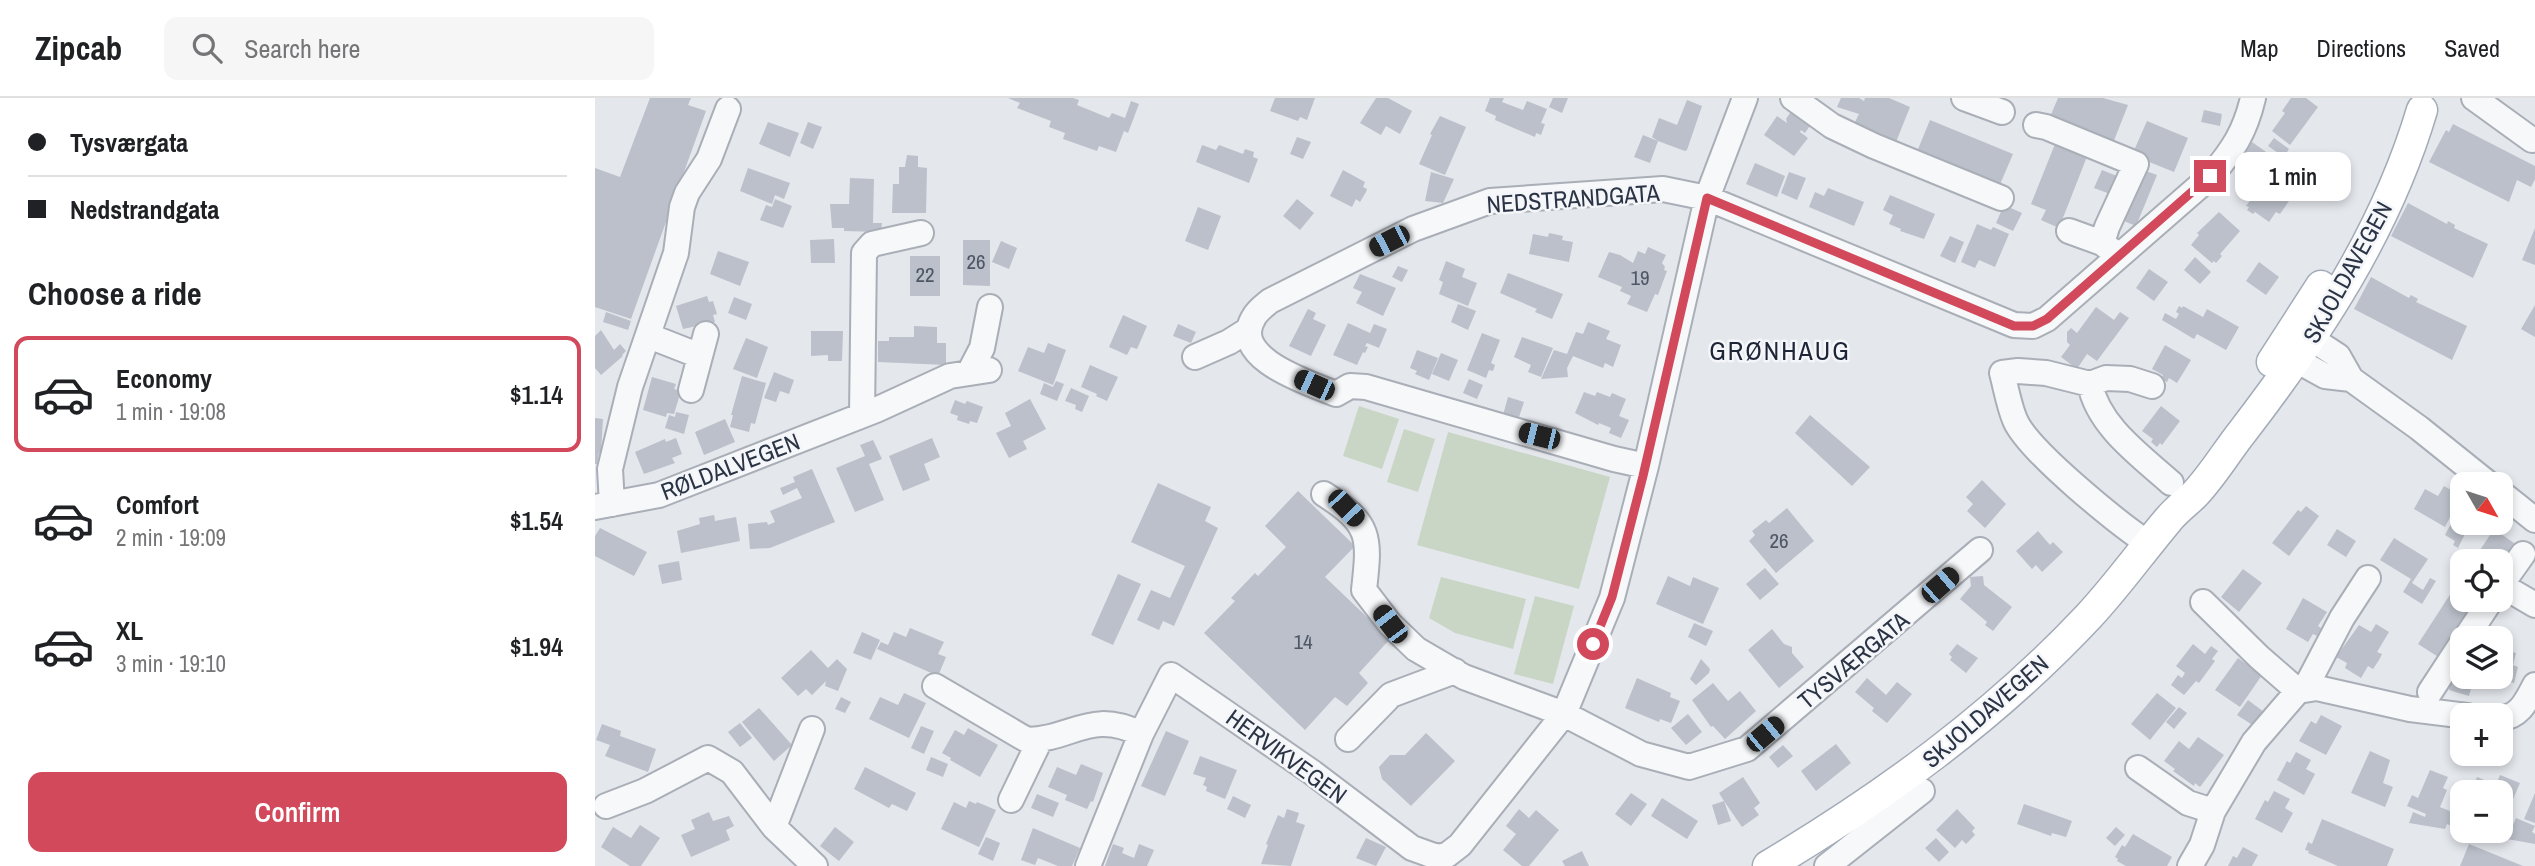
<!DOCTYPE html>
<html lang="en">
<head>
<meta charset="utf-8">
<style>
	:root { --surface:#fff; --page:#f6f6f6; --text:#202124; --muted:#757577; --line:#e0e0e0; --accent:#d1495b }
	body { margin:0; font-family:"Archivo Narrow",sans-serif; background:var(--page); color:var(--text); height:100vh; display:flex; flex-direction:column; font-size:26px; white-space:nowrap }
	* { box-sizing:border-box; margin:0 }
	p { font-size:23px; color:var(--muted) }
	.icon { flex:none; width:38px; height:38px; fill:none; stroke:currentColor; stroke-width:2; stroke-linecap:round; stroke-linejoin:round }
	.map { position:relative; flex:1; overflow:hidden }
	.sheet { display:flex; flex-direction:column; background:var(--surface); width:595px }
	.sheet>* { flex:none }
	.banner { display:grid; align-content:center; height:154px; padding:0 28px; background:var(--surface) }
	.needle { width:46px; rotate:129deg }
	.controls { position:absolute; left:1855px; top:374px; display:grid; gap:14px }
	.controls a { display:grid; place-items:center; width:63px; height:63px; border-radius:14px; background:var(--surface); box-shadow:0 4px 10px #0003; font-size:35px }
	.end { position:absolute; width:32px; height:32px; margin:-16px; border:9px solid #d1495b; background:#fff; box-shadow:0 0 0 4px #fff }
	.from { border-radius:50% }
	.bubble { position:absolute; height:49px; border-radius:14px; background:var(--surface); box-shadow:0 4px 10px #0003; font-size:23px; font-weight:600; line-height:49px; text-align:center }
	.car { position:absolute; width:21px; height:42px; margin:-21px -10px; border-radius:9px; box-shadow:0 0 5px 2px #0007; background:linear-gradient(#222 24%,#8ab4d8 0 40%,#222 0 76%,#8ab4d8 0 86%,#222 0) }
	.banner b { display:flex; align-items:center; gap:24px; height:66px; font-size:26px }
	.banner b+b { border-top:2px solid var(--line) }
	.banner i { width:18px; height:18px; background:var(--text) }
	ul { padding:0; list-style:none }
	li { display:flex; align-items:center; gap:21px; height:116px; margin:0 14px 10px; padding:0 14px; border:4px solid transparent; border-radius:14px }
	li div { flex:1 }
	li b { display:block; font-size:26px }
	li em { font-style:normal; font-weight:600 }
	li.active { border-color:var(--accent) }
	li>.icon { width:63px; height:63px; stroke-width:1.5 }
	h2 { padding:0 28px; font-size:32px; line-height:84px }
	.cta { display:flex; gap:14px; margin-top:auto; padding:14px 28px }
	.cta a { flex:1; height:80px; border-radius:14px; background:var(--accent); color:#fff; font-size:28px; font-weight:600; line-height:80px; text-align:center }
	header { display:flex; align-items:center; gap:42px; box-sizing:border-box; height:98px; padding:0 35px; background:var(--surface); border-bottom:2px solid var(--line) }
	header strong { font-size:33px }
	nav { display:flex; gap:38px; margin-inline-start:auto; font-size:24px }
	.search { width:490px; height:63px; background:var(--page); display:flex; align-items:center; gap:18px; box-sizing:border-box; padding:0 24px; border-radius:14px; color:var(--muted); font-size:26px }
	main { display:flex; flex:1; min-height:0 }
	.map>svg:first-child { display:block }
</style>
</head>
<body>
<header>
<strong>Zipcab</strong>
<div class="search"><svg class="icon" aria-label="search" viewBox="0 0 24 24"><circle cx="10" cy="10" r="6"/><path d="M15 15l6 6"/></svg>Search here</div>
<nav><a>Map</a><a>Directions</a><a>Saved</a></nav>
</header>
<main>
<section class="sheet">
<div class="banner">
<b><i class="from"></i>Tysværgata</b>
<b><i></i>Nedstrandgata</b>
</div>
<h2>Choose a ride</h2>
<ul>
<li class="active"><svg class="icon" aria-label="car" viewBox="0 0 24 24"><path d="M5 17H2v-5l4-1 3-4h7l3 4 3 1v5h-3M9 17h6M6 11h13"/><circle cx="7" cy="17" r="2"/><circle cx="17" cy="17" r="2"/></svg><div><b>Economy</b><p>1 min · 19:08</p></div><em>$1.14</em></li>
<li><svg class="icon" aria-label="car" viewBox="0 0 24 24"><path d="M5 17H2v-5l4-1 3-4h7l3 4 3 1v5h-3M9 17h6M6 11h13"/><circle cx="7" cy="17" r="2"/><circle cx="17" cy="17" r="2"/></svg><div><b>Comfort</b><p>2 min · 19:09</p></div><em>$1.54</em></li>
<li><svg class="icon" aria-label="car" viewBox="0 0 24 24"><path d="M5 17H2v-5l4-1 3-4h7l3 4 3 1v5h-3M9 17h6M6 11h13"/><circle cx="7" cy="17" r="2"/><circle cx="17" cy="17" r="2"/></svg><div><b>XL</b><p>3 min · 19:10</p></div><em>$1.94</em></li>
</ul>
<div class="cta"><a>Confirm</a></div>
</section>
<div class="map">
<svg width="1940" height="768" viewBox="0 0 1940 768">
	<rect width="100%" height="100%" fill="#e4e7ec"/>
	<path fill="#c9d6c5" d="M764,308L804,321L787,371L748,358Z
		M809,331L840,341L823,394L792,384Z
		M853,334L1015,379L984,491L822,447Z
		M846,479L931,501L918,551L860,535L834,520Z
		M940,498L979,508L958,586L919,576Z"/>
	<path fill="#bbc0ca" d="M55,0H96L93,7L111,13L36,221L0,209V70L25,79Z
		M413,0H478L484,2L482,7L514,20L517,15L530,20L536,3L544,6L533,35L529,33L521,54L504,48L502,53L468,41L470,35L454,29L456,23L422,10L425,5Z
		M680,0H720L712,22L705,19L703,23L675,13Z
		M781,0H793L817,13L805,36L791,28L786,37L765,25Z
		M895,0H909L907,4L928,12L932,3L952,11L946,25L950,26L946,37L941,35L940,39L900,22L901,18L890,13Z
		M958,0H973L967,15L954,9Z
		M1246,0H1264L1269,3L1270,0H1294L1315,9L1301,44L1259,26L1264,16L1242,9Z
		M1463,0H1508L1533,7L1518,45L1455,19Z
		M1696,0H1711L1723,9L1695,47L1677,33L1690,15L1687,13Z
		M1092,2L1107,8L1092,52L1090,53L1063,43L1055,65L1039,59L1048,37L1063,43L1057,39L1064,20L1082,27Z
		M1197,12L1216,26L1210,35L1206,32L1205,34L1213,40L1199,58L1169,37L1182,18L1192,25L1191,21Z
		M1609,12L1627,16L1625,28L1606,24Z
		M845,18L871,29L850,77L824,66L837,37L835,36Z
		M1335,22L1418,56L1403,91L1321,56Z
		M1552,23L1593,40L1579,74L1537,57Z
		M173,24L204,35L195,59L164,46Z
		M213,24L227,29L218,51L205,45Z
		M1858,26L1940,68V81L1936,89L1922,82L1914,104L1834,64L1851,32L1854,34Z
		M702,39L716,44L708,61L695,56Z
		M1679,40L1694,51L1689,59L1673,48Z
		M1458,42L1493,56L1464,130L1446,122L1451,112L1436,106L1460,46L1457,45Z
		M1657,44L1674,56L1663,72L1646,60Z
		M607,47L621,52L624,47L648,56L650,51L659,54L658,59L663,61L654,85L601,64Z
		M312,57L323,58V69L332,70L331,115H297L298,86H304V69H310Z
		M1160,65L1190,78L1182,99L1151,86Z
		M153,70L195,85L189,101L180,97L177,106L145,93Z
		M1545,71L1562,77L1541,128L1524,121Z
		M748,72L770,84L768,89L772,91L771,94L765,104L761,101L757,109L735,98Z
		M1507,72L1522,78L1515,96L1499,90Z
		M836,74L859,81L848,105L830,103Z
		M1194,74L1211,80L1202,102L1186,95Z
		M1676,74L1699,90L1691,101L1694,103L1685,116L1681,114L1674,124L1660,114L1658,116L1652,112L1654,109L1651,108L1659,97L1656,95L1666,82L1669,84Z
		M255,80L279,81L278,125H287L286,134L249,133V130H237L235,106H254Z
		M1233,90L1269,104L1259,128L1214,109L1220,94L1229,98Z
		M1295,97L1340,116L1329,141L1305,133L1306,131L1294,126L1298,117L1288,112Z
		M180,101L197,108L188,130L165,122L171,107L177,109Z
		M702,101L719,115L705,132L688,118Z
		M1813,105L1852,126L1853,123L1860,127L1859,130L1893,146L1878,180L1796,138Z
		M1409,107L1427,115L1418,133L1401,125Z
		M603,109L626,118L613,152L590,143Z
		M1624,114L1645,133L1625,156L1627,158L1621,165L1619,163L1617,165L1596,147L1604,137L1602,135Z
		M1382,126L1396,132L1398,129L1414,136L1400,169L1384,162L1380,170L1366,164Z
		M1940,130V167L1927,162Z
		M954,135L968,138L967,142L978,144L974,164L934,156L938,136L953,139Z
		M1355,138L1369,144L1360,165L1345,158Z
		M239,141L240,165H216L215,142Z
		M368,142H395V188L368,187Z
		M406,143L422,150L414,171L397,164Z
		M1053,149L1071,157L1067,165L1070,169L1069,172L1072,173L1063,197L1060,196L1052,214L1032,206L1036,198L1025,193L1027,189L1003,179L1014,154L1025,157L1038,165L1043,153L1050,156Z
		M123,153L154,164L145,188L115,176Z
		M315,158H345V198H315Z
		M1600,159L1616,174L1605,186L1589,172Z
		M851,163L870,171L867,179L882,185L873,208L844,196L848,184L844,182Z
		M1664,164L1684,179L1671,197L1651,183Z
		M803,168L813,172L807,184L797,179Z
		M1554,171L1573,184L1559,203L1541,190Z
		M913,175L968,196L957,221L940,214L942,211L905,195Z
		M765,176L801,190L788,218L761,205L767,194L758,190Z
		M1776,179L1814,200L1816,197L1823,201L1821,204L1872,228L1857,262L1759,211Z
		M112,198L114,204L118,203L122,216L118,217L120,224L88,231L81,208Z
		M139,199L157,206L151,222L133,215Z
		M863,206L881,213L873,232L856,224Z
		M1940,207V239L1926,231Z
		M1584,208L1587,210L1588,208L1608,219L1612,211L1644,229L1631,252L1602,236L1599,241L1567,222L1570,215L1581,221L1584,216L1581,214Z
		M1501,209L1519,222L1525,214L1534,220L1502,263L1492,256L1482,271L1466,259L1475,247L1472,244V234L1476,230L1482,235Z
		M713,211L721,215L718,221L731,227L716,258L694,248Z
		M11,214L36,223L33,232L8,224Z
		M528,217L552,228L542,251L536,249L532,257L514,249Z
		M993,224L1015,233L1011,241L1026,247L1018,269L1010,265L1008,270L978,258L972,270L973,279L946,281L959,252L972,256L981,234L988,236Z
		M753,225L775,235L779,226L792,231L784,250L772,245L770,248L773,249L770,255L768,254L762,267L738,257Z
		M583,226L601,234L596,245L578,238Z
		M319,228L342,229V245H351V267L283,264V243H294V239H319Z
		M6,232L19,252L25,246L31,253L27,257L28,258L6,277L0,270V238Z
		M216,233H248L247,263H233V257L216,258Z
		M887,235L905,242L896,265L900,267L898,273L894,272L891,280L872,272Z
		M927,239L958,250L946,279L933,274L936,267L919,259Z
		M151,240L173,249L162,280L138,271Z
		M453,245L471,252L458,287L423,273L433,249L449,255Z
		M1570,247L1596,262L1582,285L1574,280L1572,284L1566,281L1568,277L1557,271Z
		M822,252L843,260L834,282L820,276L822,273L815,270Z
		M846,255L863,262L854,283L837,276Z
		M495,267L523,279L512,303L501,298L502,296L486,289Z
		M179,274L199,282L194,296L185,293L181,304L169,300Z
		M147,278L171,285L160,326L156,325L154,334L135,329L138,317H136Z
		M57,279L81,286L79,291L86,293L79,316L72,315L71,319L48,312Z
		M874,281L888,287L882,301L868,295Z
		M461,283L469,286L462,303L445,296L449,285L458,289Z
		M476,290L494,298L487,314L480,311L481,307L470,303Z
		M989,294L1000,298L1002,294L1015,299L1017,295L1031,301L1024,318L1034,322L1026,340L1014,335L1016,330L1004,325L1003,327L980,315Z
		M913,299L929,304L923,322L908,317Z
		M435,301L451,331L428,343L432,351L414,360L401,335L416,328L410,315Z
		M360,302L370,306L372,303L388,309L382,325L375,323L374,326L362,322L363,318L355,315Z
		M1566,308L1585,323L1567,347L1565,345L1562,349L1556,344L1558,341L1547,333Z
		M81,314L94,317L89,336L70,330L74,317L80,319Z
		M1215,317L1275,369L1257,388L1200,335Z
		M0,320L8,321L6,354L4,355L2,366H0Z
		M130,321L140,344L109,357L100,334Z
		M81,340L87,356L77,360L80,365L49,376L40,354L70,341L71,344Z
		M337,340L345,359L329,366L335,382L308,393L294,358Z
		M278,342L287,361L274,366L289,402L260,414L241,370L270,358L265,347Z
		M217,371L240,424L175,450L155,451L153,426L172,424L173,427L180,424L175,413L207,400L202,390L188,397L185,390L200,384L198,379Z
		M1387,382L1411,406L1390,430L1372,413L1378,406L1371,399Z
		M563,385L616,409L610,423L623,430L579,528L568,523L564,532L542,522L556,492L575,500L590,468L536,444Z
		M1849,388L1866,398L1850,429L1819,411L1830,391L1843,398Z
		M703,393L760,448L730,479L795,541L764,575L773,585L752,608L740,599L710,632L609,535L640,503L636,500L660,475L663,478L691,449L670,428Z
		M1711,408L1724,418L1694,458L1677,445L1703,412L1706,414Z
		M1192,410L1219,443L1181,475L1154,443L1160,437L1157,433L1171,422L1174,425Z
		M119,417L120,423L141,419L145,443L86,455L82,433L105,426L104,420Z
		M1860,418L1867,422V425L1875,426L1863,450L1858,447L1860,443L1850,437Z
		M5,430L52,454L39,478L0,458V438Z
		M1742,431L1761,443L1751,459L1732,447Z
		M1899,431L1919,445L1913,454L1917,457L1911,467L1906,464H1877Z
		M1443,433L1455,447L1458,444L1468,454L1447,474L1441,467L1437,471L1421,453Z
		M1799,440L1833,461L1817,485L1828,492L1835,480L1841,483L1827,506L1808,494L1816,481L1785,462Z
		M84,463L87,482L67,486L63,467Z
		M1170,470L1184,486L1165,502L1151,486Z
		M1648,471L1667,485L1644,514L1626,499Z
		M523,476L546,486L518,547L496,537Z
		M1073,478L1095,488L1098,479L1124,490L1108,526L1061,506Z
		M1388,478L1389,487L1417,509L1398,533L1390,527L1392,524L1365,501L1376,488L1375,479Z
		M1867,478V502H1882L1848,562L1823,546Z
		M1708,500L1732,514L1723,528L1726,530L1722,538L1718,536L1713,544L1691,531Z
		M1099,525L1118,533L1111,548L1093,539Z
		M1781,526L1794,534L1782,554L1787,556L1784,562L1778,571L1773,568L1766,580L1750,570L1752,565L1741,559L1764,527L1776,534Z
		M315,530L349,544L343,556L351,559L343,578L282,551L286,544L293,547L299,534L311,539Z
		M1177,531L1189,546L1197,549V555L1209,569L1184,590L1153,552Z
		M267,534L285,542L276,562L258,555Z
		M1362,546L1383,560L1371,575L1355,562L1357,559L1354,556Z
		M1598,546L1610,556L1616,548L1623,553L1617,561L1620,563L1604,585L1601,583L1589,597L1576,587L1583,577L1587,580L1590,575L1581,568Z
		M1906,551L1921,555L1918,567L1923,569L1919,585L1900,580L1906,579Z
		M216,552L233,570L242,561L252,571L243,593L230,588L231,583L217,597L211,591L203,598L186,580Z
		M1643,560L1667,577L1645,609L1620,592Z
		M1106,561L1115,571L1114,575L1101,587L1095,581Z
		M1859,572L1867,575V579H1879L1874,598L1854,592Z
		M1042,580L1076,595L1075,599L1085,603L1076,625L1065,621L1064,624L1030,610Z
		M1272,580L1291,597L1302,584L1317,596L1292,625L1277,613L1279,610L1260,594Z
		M1118,585L1133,603L1145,593L1161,613L1130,641L1118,628L1116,629L1097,602Z
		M309,595L331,605L314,640L274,621L285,599L303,607Z
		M1562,595L1581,610L1555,642L1536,626Z
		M246,599L256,604L250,615L240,611Z
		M1653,602L1669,614L1659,628L1642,617Z
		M1584,609L1592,615L1579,631L1571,624Z
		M164,610L197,647L179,663L147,624Z
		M1093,616L1107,634L1091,647L1076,630Z
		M1726,617L1747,628L1731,657L1704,643L1716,623L1721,626Z
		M145,625L157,640L145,649L133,634Z
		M7,626L26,633L25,638L61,651L53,674L10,658L15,647L1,642Z
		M326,628L339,633L329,656L316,650Z
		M373,630L403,647L385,679L355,662L356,660L347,655L360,632L369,637Z
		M571,633L594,643L570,698L546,688Z
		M831,635L860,663L816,708L787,681L784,669L795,657H810Z
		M1603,639L1629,657L1605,689L1600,685L1599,688L1578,673L1580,671L1569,663L1584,643L1594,651Z
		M1241,646L1256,665L1221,693L1206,673Z
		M1188,647L1198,658L1183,670L1174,659Z
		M1775,653L1795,662L1788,685L1798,689L1790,709L1756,695Z
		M1701,654L1716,662L1711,671L1720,676L1709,697L1682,682L1692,663L1695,665Z
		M605,658L642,672L630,701L611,693L612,689L608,687L611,680L598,676Z
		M336,659L353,666L348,679L331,672Z
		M486,666L508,675L498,704L496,703L492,711L470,702L472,697L453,689L462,669L481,677Z
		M270,669L321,695L312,713L297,706L294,710L259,691Z
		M1835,672L1853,679L1848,690L1852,692L1845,709L1857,714L1862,701L1867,703V733L1852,726L1850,731L1814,725L1818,714L1830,719L1831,716L1812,708L1817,697L1823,700Z
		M1905,677L1925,685L1912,715L1906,712V695H1876L1882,679L1901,687Z
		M1148,679L1165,705L1159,710L1164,717L1147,729L1129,703L1136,723L1123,727L1117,707L1129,703L1124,695Z
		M1679,693L1695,701L1690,710L1698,715L1687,735L1660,721L1670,702L1673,704Z
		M1036,695L1052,706L1036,728L1020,716Z
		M1940,695V725L1929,721Z
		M442,696L464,705L458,719L436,710Z
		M638,698L656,707L650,720L632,711Z
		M1067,700L1103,723L1092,741L1056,718Z
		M374,703L381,706L382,704L401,712L384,749L346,731L359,704L371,710Z
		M1429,706L1477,723L1471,739L1457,735L1456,738L1422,726Z
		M692,711L704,715L701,724L710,727L696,768L666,766L673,747L671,746L683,717L689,720Z
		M924,711L934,720L941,712L964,732L934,768H927L908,752L921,736L911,728Z
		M1362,711L1380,730L1377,733L1380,737L1371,746L1367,742L1360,750L1341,732Z
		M114,714L118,723L134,718L139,728L131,732L135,742L96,759L86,737L100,731L96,722Z
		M1921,720L1940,728L1937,734L1940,736V746L1912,741Z
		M1727,721L1799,751L1792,768H1743L1713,755L1714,753L1710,752L1713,744L1717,746Z
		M45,727L65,740L46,768H35L6,749L18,729L36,740Z
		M240,729L259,744L244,763L225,748Z
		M1521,729L1530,737L1520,748L1511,740Z
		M438,730L485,750L477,768H463L443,760L440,767L426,762Z
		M1538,736L1577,759L1572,768H1531L1522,763L1523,761L1520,759L1527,747L1530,749Z
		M391,739L405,745L398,763L383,756Z
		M771,740L791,749L781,768L761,760Z
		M1341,740L1354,754L1344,764L1330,750Z
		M518,746L529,750L527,755L539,760L544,746L559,752L552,768H510Z
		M1874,746L1928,768H1865Z
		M1648,749L1663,757L1657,768H1633L1638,758L1642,760Z
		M987,753L994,768H970L967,763Z"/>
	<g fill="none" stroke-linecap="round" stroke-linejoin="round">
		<g stroke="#a9aeb7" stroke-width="28">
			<path id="minor" d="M1198,0L1237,28L1279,48L1406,100
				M1369,0L1407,14
				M1879,0L1937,42
				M1441,27L1451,29L1541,66L1512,129L1507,145
				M1474,133L1507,145L1520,155
				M54,238L105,258
				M600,259L634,244L653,232
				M375,273L387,250L395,209
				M1756,281L1743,258L1717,241H1692L1701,262L1730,278L1756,281L1824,330L1895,387
				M1495,286C1503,328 1546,358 1576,385
				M96,292L111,236
				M267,317L269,155L277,146L326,135
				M1051,368L1019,361L771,289L755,288L741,296C714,285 633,260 659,219C662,213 669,208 675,203L818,131L895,103L1068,91L1112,100L1419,227L1438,228L1452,221L1616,78C1638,52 1650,34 1658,0
				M1906,395L1940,422
				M729,396C776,426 775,438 769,492L795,526L821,551L869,579L969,616L1046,656L1094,669L1152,651L1385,452
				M17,406L15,371L35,289L81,155L87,109L92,95L114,61L133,11
				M0,409L64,397L281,312L355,278L394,272
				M1554,446C1524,426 1433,353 1420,322C1414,308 1411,290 1407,275L1423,273L1451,275L1495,286L1511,280L1535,281L1557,288
				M1906,487L1940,507
				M1906,487L1928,456
				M1608,504L1664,559L1703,593
				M1870,541L1896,502
				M340,588L432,642C478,641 496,611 546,636
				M1714,590V583L1747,520L1773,480
				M1835,594L1867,545
				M1906,620C1925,619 1932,602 1940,587
				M753,641L796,597L860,573
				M1543,670L1593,705L1618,713
				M416,702L445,642
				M11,708L50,693L113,660L137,674L179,729L220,768
				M179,729L217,631
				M493,768L546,636L576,577L718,675L817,750L842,759L852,757L865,747L969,616L1017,500L1051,368L1112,100L1150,0
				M1232,768L1327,693
				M1595,768L1607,747L1618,713L1659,644L1703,593L1722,590L1815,611L1872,618"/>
		</g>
		<g stroke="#a3abb8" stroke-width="33">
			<path id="major" d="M1677,264L1726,188
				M1173,768C1290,698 1399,619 1493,519C1522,488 1546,454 1573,422C1581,412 1591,405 1600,396C1618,377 1632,353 1648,333C1724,234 1791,133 1827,12"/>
		</g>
		<use href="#minor" stroke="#f7f8fa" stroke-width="24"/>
		<use href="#major" stroke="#fff" stroke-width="30"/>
	</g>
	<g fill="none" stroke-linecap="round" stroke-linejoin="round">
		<path stroke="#d1495b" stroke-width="9" d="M998,546L1017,499L1048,378L1112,100L1419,228H1438L1452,221L1615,78"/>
	</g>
	<g text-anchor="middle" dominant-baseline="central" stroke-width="5" stroke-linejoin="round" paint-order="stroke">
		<g font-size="21" fill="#4f5766">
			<text x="381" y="163">26</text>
			<text x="330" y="176">22</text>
			<text x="1045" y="179">19</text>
			<text x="1184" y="442">26</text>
			<text x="708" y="543">14</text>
		</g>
		<g font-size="24" fill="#2b3445" stroke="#f4f6f9">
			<text transform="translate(978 100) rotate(-4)">NEDSTRANDGATA</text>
			<text transform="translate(1752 174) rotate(-61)">SKJOLDAVEGEN</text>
			<text transform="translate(135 368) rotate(-21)">RØLDALVEGEN</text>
			<text transform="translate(1258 562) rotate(-40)">TYSVÆRGATA</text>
			<text transform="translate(1390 613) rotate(-41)">SKJOLDAVEGEN</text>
			<text transform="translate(692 658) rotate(36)">HERVIKVEGEN</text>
		</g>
		<g font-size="26" letter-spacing="2" fill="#1d2536" stroke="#f4f6f9">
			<text x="1185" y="252">GRØNHAUG</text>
		</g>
	</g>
</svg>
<div class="controls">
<a><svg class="needle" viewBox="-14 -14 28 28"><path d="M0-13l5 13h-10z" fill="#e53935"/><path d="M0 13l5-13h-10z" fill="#757577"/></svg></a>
<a><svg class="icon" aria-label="locate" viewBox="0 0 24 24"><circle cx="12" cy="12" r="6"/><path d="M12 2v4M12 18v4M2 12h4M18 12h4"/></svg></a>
<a><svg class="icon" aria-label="layers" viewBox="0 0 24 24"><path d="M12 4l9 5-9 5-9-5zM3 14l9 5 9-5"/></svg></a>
<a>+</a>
<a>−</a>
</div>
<i class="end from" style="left:998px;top:546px"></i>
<i class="end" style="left:1615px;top:78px"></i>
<div class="bubble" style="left:1640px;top:54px;width:116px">1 min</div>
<i class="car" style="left:794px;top:143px;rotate:243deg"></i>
<i class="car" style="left:719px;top:287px;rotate:294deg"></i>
<i class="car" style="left:944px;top:338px;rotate:284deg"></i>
<i class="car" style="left:751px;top:410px;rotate:136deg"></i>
<i class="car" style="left:1345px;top:487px;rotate:49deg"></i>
<i class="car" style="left:795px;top:526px;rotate:323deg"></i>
<i class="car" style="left:1170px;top:636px;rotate:50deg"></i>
</div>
</main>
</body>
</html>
